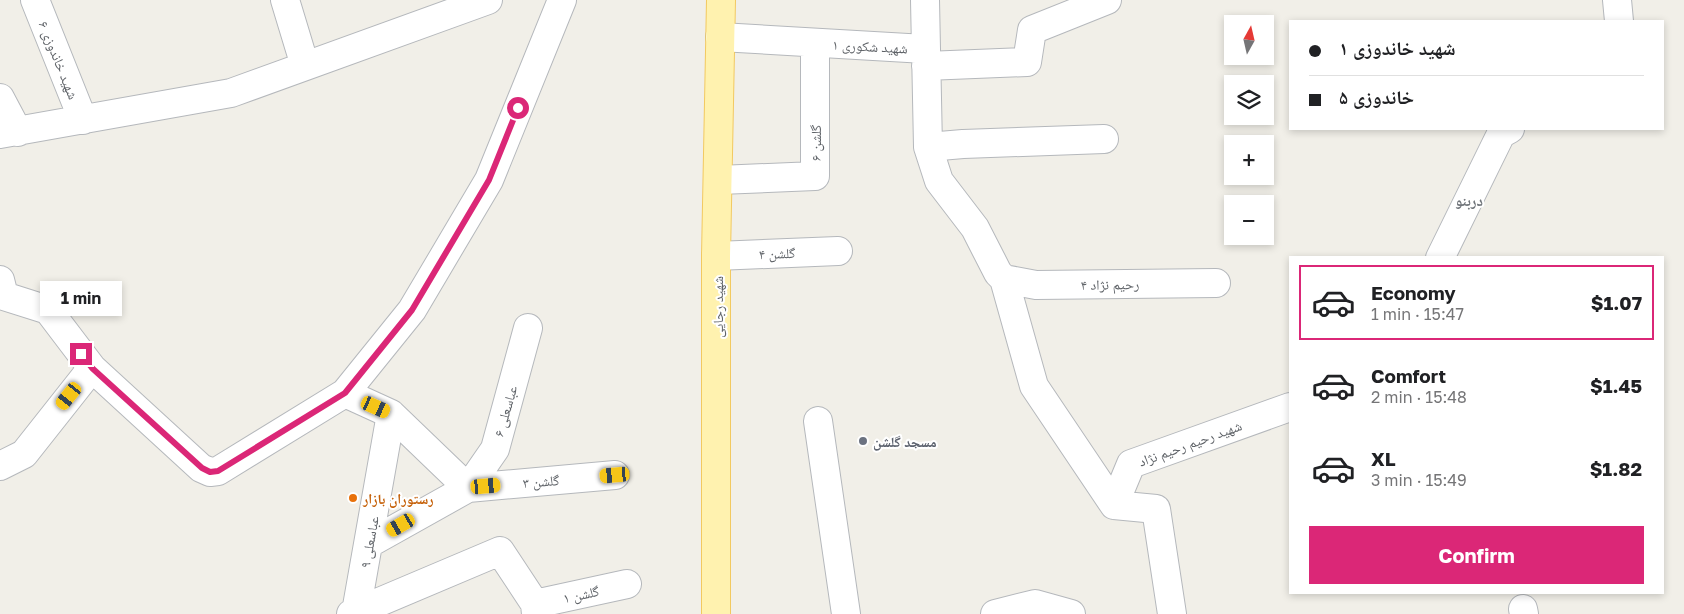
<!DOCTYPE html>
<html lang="en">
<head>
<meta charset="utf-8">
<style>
	:root { --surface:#fff; --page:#f2f2f2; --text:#202124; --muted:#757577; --line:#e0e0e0; --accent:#db2777 }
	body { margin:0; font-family:"Golos Text","Noto Naskh Arabic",sans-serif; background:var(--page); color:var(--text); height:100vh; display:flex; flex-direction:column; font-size:19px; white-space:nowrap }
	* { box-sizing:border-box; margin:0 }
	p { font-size:16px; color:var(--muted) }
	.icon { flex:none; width:28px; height:28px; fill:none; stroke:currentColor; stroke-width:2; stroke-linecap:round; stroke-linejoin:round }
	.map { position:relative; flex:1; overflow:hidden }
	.details { position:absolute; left:1289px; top:256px; width:375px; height:338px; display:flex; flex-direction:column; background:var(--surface); border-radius:0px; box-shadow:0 2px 8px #0003 }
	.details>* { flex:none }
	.banner { position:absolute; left:1289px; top:20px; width:375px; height:110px; border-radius:0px; box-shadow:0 2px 8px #0003; display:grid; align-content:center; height:110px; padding:0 20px; background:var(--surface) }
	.needle { width:32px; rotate:8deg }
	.controls { position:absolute; left:1224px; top:15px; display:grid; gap:10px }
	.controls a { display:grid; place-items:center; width:50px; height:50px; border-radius:0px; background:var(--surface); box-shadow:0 2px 8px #0003; font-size:25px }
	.end { position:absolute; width:22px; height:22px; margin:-11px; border:6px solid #db2777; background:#fff; box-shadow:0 0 0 2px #fff }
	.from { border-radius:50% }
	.bubble { position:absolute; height:35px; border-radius:0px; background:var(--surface); box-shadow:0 2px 8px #0003; font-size:16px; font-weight:700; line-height:35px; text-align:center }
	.car { position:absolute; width:15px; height:30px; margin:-15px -8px; border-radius:6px; box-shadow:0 0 4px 1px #0007; background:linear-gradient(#f5c518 24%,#345 0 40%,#f5c518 0 76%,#345 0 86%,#f5c518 0) }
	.banner b { display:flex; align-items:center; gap:18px; height:48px; font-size:19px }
	.banner b+b { border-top:1px solid var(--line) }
	.banner i { width:12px; height:12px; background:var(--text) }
	ul { padding:9px 0 0; list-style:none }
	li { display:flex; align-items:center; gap:15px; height:75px; margin:0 10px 8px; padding:0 10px; border:2px solid transparent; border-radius:0px }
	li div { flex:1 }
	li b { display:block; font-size:19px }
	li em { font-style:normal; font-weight:700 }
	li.selected { border-color:var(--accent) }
	li>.icon { width:45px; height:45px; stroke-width:1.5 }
	.button { display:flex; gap:10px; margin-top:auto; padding:10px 20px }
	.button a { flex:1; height:58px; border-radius:0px; background:var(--accent); color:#fff; font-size:20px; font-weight:700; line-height:58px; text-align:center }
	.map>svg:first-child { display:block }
</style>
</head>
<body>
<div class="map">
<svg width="1684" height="614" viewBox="0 0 1684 614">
	<rect width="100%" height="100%" fill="#f1efe8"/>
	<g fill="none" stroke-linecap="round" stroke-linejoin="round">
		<g stroke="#b5b8bc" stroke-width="30">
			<path id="minor" d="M35,0L83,120
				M285,0L305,66
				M925,0L928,147L939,181L975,228L998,273L1004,279L1034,386L1114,505
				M1617,0L1619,21
				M720,37L925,49
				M926,66L1027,62L1032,30L1107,0
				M0,98L18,132
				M0,134L231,93L488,0
				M928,147L963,144L1104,139
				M719,180L815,176V43
				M716,256L838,251
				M1440,258L1501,134L1510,129
				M1004,279L1036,285L1216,283
				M0,280L4,296L48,310L92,368L201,468L210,472L218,471L345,393L412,310L489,180L562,0
				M345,393L391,414L468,488
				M818,421L846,614
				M0,466L24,454L92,368
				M468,488L495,449L528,328
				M1114,505L1131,464L1290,407
				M1114,505L1156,509L1172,614
				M368,544L468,488L615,475
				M535,604L627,584
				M1523,609L1524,614
				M356,612L391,414
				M351,614L500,551L535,604L536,614
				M995,614L1035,604L1071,614"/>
		</g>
		<g stroke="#f2c960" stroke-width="30">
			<path id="major" d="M716,614V256L721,0"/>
		</g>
		<use href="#minor" stroke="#fff" stroke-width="28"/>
		<use href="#major" stroke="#fff2af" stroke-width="28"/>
	</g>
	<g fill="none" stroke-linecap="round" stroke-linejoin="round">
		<path stroke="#db2777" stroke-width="6" d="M81,354L92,368L202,468L210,472L218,471L345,393L412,310L489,180L518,108"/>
	</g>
	<circle fill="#6b7280" stroke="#fff" stroke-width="2" cx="863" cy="441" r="5"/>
	<circle fill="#e8710a" stroke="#fff" stroke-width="2" cx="353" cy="498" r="5"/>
	<g text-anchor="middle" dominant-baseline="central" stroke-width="4" stroke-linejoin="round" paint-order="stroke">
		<g font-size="14" fill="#5f6368" stroke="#fff">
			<text transform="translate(870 46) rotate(3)">۱ شهید شکوری</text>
			<text transform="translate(59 60) rotate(68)">۶ شهید خاندوزی</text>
			<text transform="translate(815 143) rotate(-90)">۶ گلشن</text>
			<text transform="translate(777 253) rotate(-2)">۴ گلشن</text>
			<text transform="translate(1110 284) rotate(-1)">رحیم نژاد ۴</text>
			<text transform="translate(717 307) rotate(-90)">شهید رجایی</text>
			<text transform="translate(505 411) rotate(-74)">۶ عباسعلی</text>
			<text transform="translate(1190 443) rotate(-20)">شهید رحیم رحیم نژاد</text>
			<text transform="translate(541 481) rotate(-5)">۳ گلشن</text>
			<text transform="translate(369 542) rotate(-80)">۹ عباسعلی</text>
			<text transform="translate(581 594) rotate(-12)">۱ گلشن</text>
		</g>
		<g font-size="14" font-weight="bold" fill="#5b616d" stroke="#fff" text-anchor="start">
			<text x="873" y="441">مسجد گلشن</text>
		</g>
		<g font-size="14" font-weight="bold" fill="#c56008" stroke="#fff" text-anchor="start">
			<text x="363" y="498">رستوران بازار</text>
		</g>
		<g font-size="15" font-weight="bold" fill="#70757a" stroke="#fff">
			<text x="1469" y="200">دربنو</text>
		</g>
	</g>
</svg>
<div class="controls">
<a><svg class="needle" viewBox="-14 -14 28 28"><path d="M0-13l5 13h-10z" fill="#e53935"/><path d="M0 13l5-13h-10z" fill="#757577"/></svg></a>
<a><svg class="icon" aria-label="layers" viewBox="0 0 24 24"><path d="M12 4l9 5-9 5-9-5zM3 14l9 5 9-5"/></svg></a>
<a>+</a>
<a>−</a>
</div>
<i class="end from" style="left:518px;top:108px"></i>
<i class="end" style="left:81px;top:354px"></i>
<div class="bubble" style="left:40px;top:281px;width:82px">1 min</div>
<i class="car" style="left:69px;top:396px;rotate:219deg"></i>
<i class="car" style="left:376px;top:407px;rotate:114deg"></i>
<i class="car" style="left:615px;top:475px;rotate:265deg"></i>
<i class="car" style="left:486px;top:486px;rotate:85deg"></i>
<i class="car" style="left:401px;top:525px;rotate:240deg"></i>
<div class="banner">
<b><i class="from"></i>۱ شهید خاندوزی</b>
<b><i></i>خاندوزی ۵</b>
</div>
<section class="details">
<ul>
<li class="selected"><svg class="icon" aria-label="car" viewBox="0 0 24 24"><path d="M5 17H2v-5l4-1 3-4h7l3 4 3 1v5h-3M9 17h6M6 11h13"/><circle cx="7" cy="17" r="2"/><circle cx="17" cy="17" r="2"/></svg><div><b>Economy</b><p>1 min · 15:47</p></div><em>$1.07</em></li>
<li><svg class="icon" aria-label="car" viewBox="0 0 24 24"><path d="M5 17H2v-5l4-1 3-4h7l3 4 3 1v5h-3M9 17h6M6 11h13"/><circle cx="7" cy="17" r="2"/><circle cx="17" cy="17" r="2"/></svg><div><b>Comfort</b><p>2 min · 15:48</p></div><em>$1.45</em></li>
<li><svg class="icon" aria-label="car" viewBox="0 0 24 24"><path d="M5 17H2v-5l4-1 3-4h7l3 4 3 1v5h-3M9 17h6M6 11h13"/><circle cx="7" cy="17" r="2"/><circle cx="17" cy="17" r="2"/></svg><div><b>XL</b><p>3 min · 15:49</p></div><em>$1.82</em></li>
</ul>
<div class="button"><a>Confirm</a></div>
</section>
</div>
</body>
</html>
